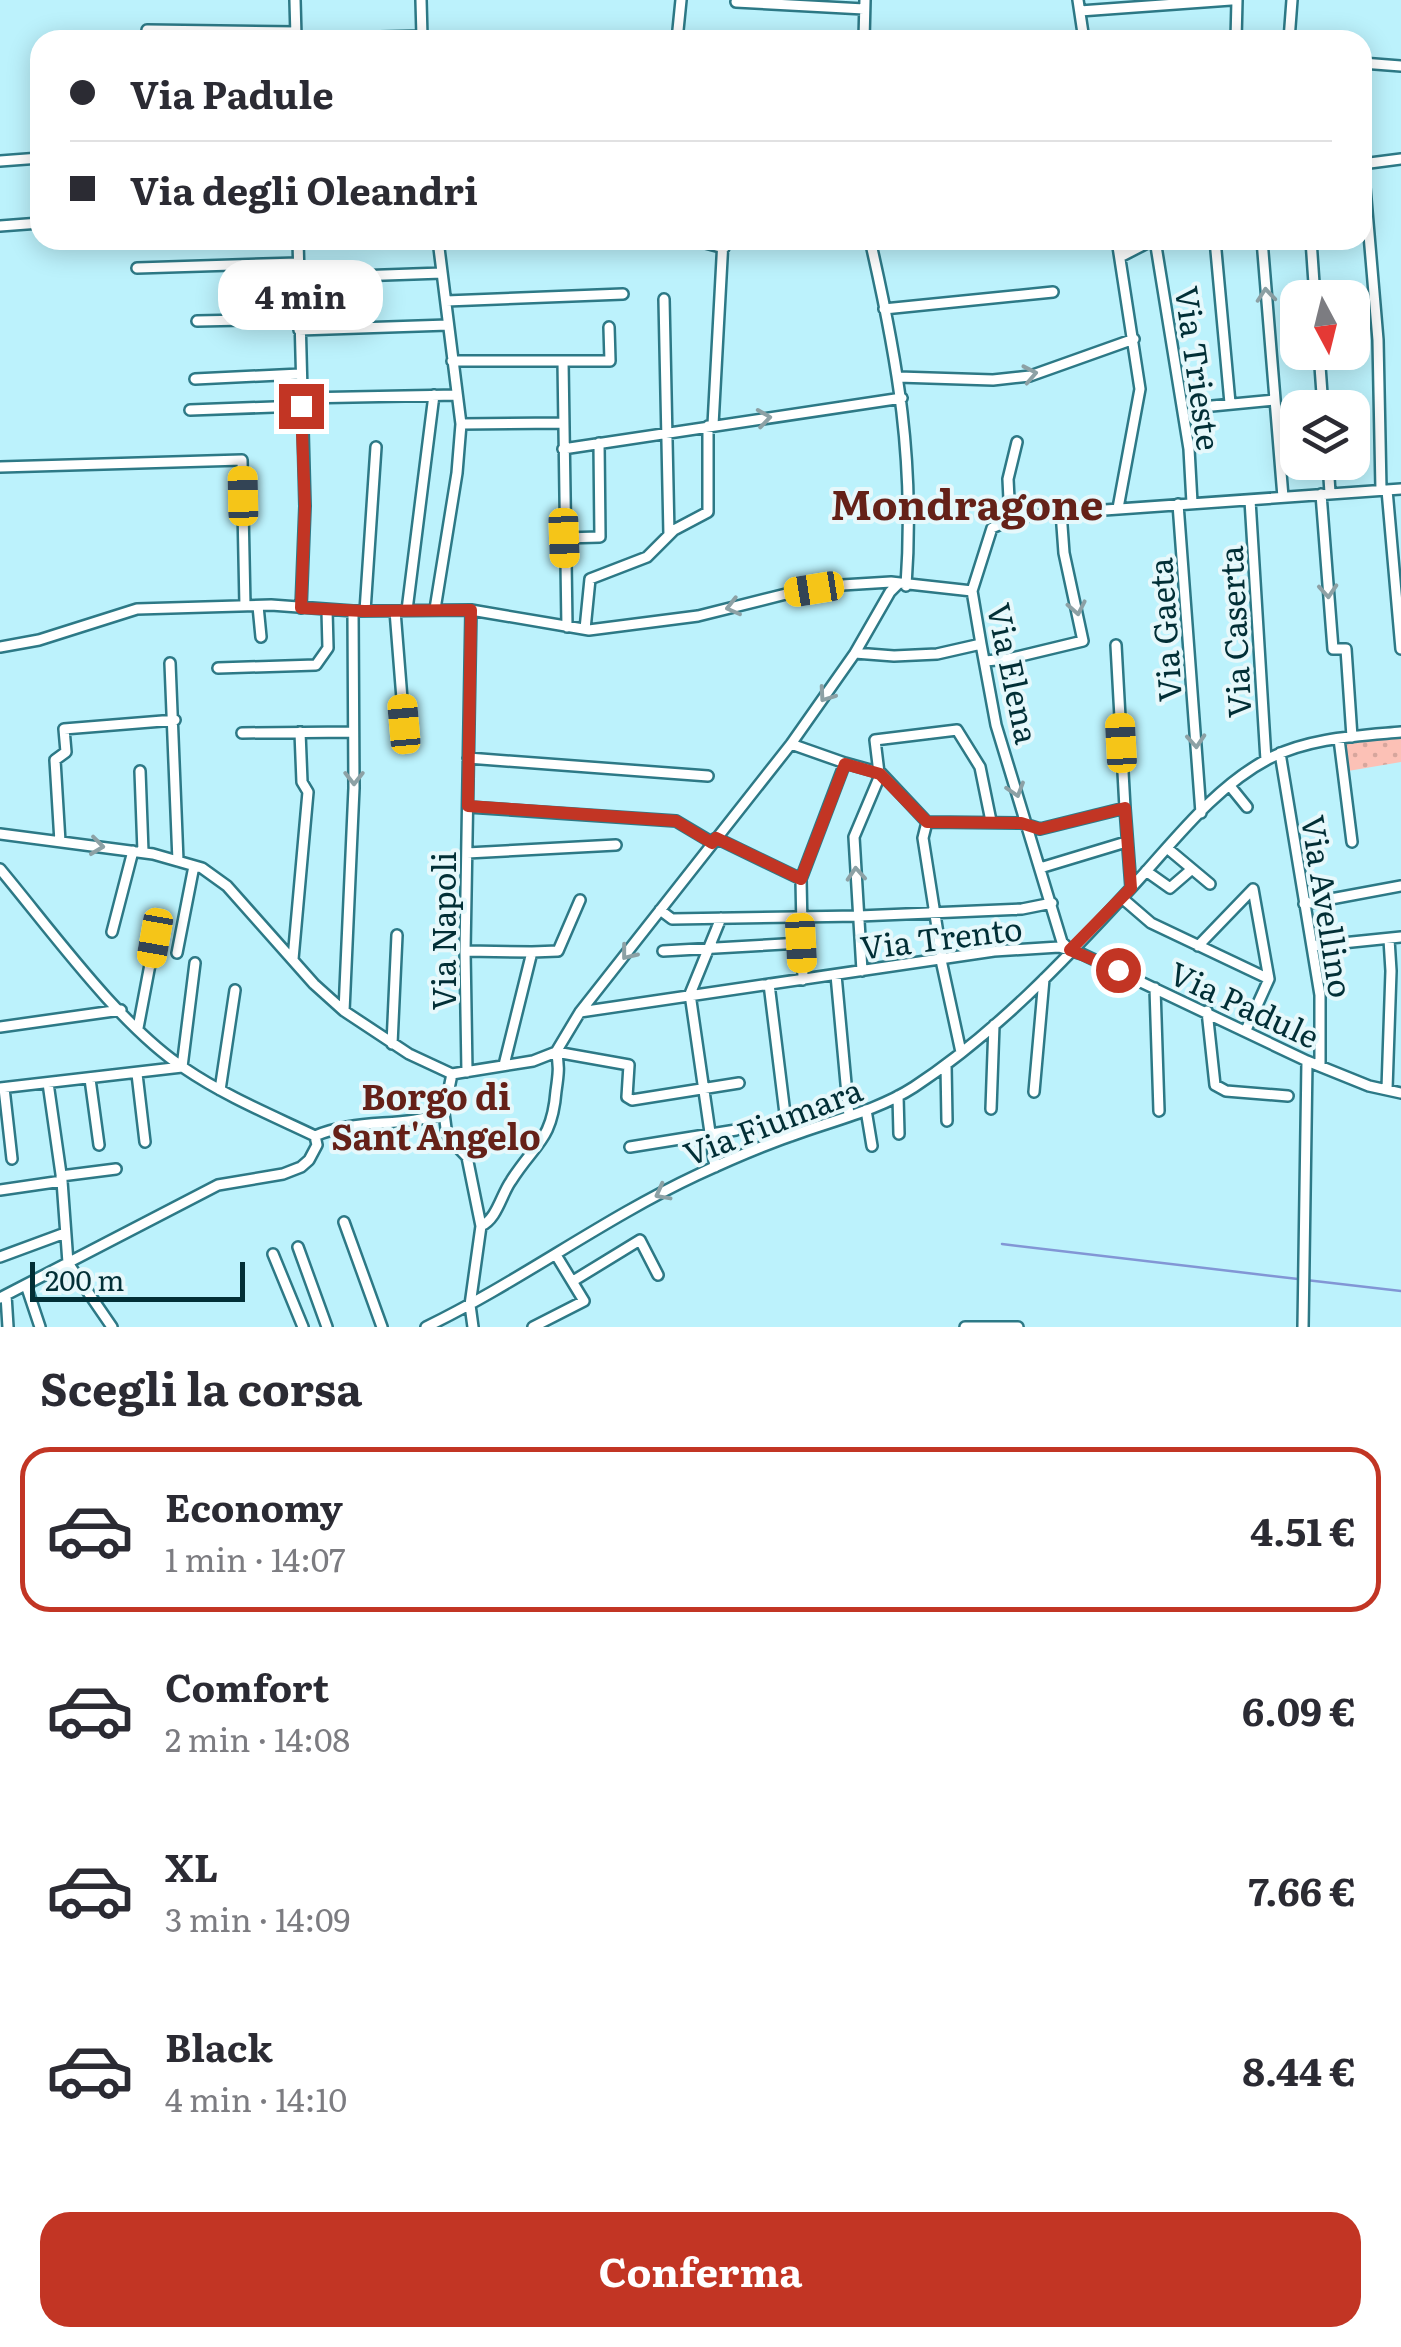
<!DOCTYPE html>
<html lang="it">
<head>
<meta charset="utf-8">
<style>
	:root { --surface:#fff; --page:#f2f2f3; --text:#2b2b33; --muted:#7c7c81; --line:#e1e1e2; --accent:#c23524 }
	body { margin:0; font-family:Literata,serif; background:var(--page); color:var(--text); height:100vh; display:flex; flex-direction:column; font-size:38px; white-space:nowrap }
	* { box-sizing:border-box; margin:0 }
	p { font-size:32px; color:var(--muted) }
	.icon { flex:none; width:55px; height:55px; fill:none; stroke:currentColor; stroke-width:2; stroke-linecap:round; stroke-linejoin:round }
	.map { position:relative; height:1327px; overflow:hidden }
	.sheet { display:flex; flex-direction:column; background:var(--surface); flex:1 }
	.sheet>* { flex:none }
	.hud { position:absolute; left:30px; top:30px; width:1342px; height:220px; border-radius:30px; box-shadow:0 5px 25px #0003; display:grid; align-content:center; height:220px; padding:0 40px; background:var(--surface) }
	.needle { width:65px; rotate:173deg }
	.fabs { position:absolute; left:1280px; top:280px; display:grid; gap:20px }
	.fabs a { display:grid; place-items:center; width:90px; height:90px; border-radius:20px; background:var(--surface); box-shadow:0 5px 25px #0003; font-size:50px }
	.scale { position:absolute; left:30px; bottom:25px; width:215px; box-sizing:border-box; padding-left:10px; border:5px solid #022f36; border-top:0; font-size:28px; line-height:35px; white-space:nowrap; color:#022f36; -webkit-text-stroke:8px #e6f8fb; paint-order:stroke }
	.end { position:absolute; width:45px; height:45px; margin:-22px; border:12px solid #c23524; background:#fff; box-shadow:0 0 0 5px #fff }
	.from { border-radius:50% }
	.bubble { position:absolute; height:70px; border-radius:30px; background:var(--surface); box-shadow:0 5px 25px #0003; font-size:32px; font-weight:700; line-height:70px; text-align:center }
	.car { position:absolute; width:30px; height:60px; margin:-30px -15px; border-radius:12px; box-shadow:0 0 8px 2px #0007; background:linear-gradient(#f5c518 24%,#345 0 40%,#f5c518 0 76%,#345 0 86%,#f5c518 0) }
	.hud b { display:flex; align-items:center; gap:35px; height:95px; font-size:38px }
	.hud b+b { border-top:2px solid var(--line) }
	.hud i { width:25px; height:25px; background:var(--text) }
	ul { padding:0; list-style:none }
	li { display:flex; align-items:center; gap:30px; height:165px; margin:0 20px 15px; padding:0 20px; border:5px solid transparent; border-radius:30px }
	li div { flex:1 }
	li b { display:block; font-size:38px }
	li em { font-style:normal; font-weight:700 }
	li.current { border-color:var(--accent) }
	li>.icon { width:90px; height:90px; stroke-width:1.5 }
	h2 { padding:0 40px; font-size:45px; line-height:120px }
	.button { display:flex; gap:20px; margin-top:auto; padding:20px 40px }
	.button a { flex:1; height:115px; border-radius:30px; background:var(--accent); color:#fff; font-size:40px; font-weight:700; line-height:115px; text-align:center }
	.map>svg:first-child { display:block }
</style>
</head>
<body>
<div class="map">
<svg width="1401" height="1327" viewBox="0 0 1401 1327">
	<defs>
		<pattern id="grass-dots" width="8" height="8" patternUnits="userSpaceOnUse" patternTransform="scale(2.5)"><rect width="8" height="8" fill="#fcc1b6"/><path d="M2 2h.1M6 6h.1" fill="none" stroke="#d6a69d" stroke-width="1.8" stroke-linecap="round"/></pattern>
	</defs>
	<rect width="100%" height="100%" fill="#bcf2fc"/>
	<path fill="url(#grass-dots)" d="M1401,738V762L1348,771L1345,741Z"/>
	<g fill="none" stroke-linecap="round" stroke-linejoin="round">
		<path stroke="#8296d5" stroke-width="2.5" d="M1002,1244L1298,1279
			M1306,1280L1401,1291"/>
		<g stroke="#2d7986" stroke-width="14">
			<path id="minor" d="M295,0L296,37
				M421,0L422,37
				M1078,0L1084,40
				M736,2L864,9
				M1080,11L1231,0
				M147,30L296,32
				M296,39L422,36
				M677,40L681,0
				M864,40L865,0
				M1236,40L1237,0
				M1289,40L1292,0
				M1362,63L1401,66
				M0,161L40,158
				M1362,164L1401,159
				M1363,164L1378,340L1381,490
				M0,226L40,223
				M298,240L305,506L301,608
				M694,240L724,248
				M870,240C898,361 915,461 906,586
				M1117,240L1140,389L1118,508
				M1155,240L1189,449L1192,503
				M1215,240L1230,403
				M1262,240L1283,497
				M1311,240L1315,298
				M1120,257L1153,240
				M137,268L298,263
				M299,278L442,273
				M664,299L669,535
				M446,301L623,294
				M884,309L1053,292
				M197,321L299,319
				M299,330L448,325
				M1319,352L1323,408
				M452,361H563L567,627
				M563,361H610L609,327
				M898,377L993,380L1030,376L1134,339
				M195,379L300,374
				M301,398L457,395
				M1212,406L1275,400
				M190,410L301,406
				M461,424L563,423
				M713,425L723,240
				M563,449L902,398
				M1328,462L1330,493
				M0,467L242,460L245,606
				M1387,490L1401,649
				M1321,494L1333,649H1346L1352,737
				M1250,500L1266,760
				M1178,504L1201,813
				M1010,520L1008,479L1017,442
				M564,538L600,537L599,443
				M258,606L261,637
				M435,609L457,473L461,424L438,240
				M407,610L434,395
				M365,611L376,447
				M395,611L404,724
				M585,629L590,579L647,557L674,530L708,512V426
				M1116,645L1125,808
				M0,647L39,640L137,609L271,605L353,611L471,610L589,630L698,616L794,592L842,585L891,582L972,591
				M855,653L894,656L937,654L981,644
				M985,661L1008,659L1083,641L1064,553L1061,512
				M170,663L178,861
				M218,668L316,665L328,648L327,610
				M242,733L353,732
				M1339,739L1352,842
				M791,744L845,763L801,879L803,980
				M1280,753L1320,995V1066
				M468,758L708,776
				M845,763L881,773L927,822L1021,823L1040,829L1125,808L1131,888
				M140,771L143,852
				M879,773L875,740L957,730L980,767L991,821
				M1230,786L1247,807
				M468,807L676,821L713,843
				M927,822L923,838L942,959
				M0,834L153,854L202,868L227,886L314,984L344,1011L409,1054L452,1074L533,1061L556,1052
				M716,838L801,879
				M60,842L55,760L66,752L64,729L175,720
				M1167,848L1210,884
				M467,853L616,845
				M1040,868L1126,842
				M0,869C51,930 119,1025 184,1068C225,1096 271,1115 315,1136
				M1146,871L1170,888L1192,869
				M1122,898L1151,923L1269,979L1246,1030
				M1304,904L1401,886
				M660,910L672,919L859,916L1022,909L1052,903
				M112,932L133,851
				M1198,946L1253,889L1269,979
				M1313,946L1401,937
				M1068,948L1062,942L996,725L981,644L972,591L992,528L1010,520L1034,515L1401,489
				M465,951L532,952L504,1065
				M663,951L801,943
				M532,952L558,951L580,900
				M177,953L194,866
				M293,959L308,792L302,782L300,732
				M941,960L961,1052
				M862,971L854,837L881,773
				M836,975L849,1116
				M769,984L787,1130L791,1136
				M1155,988L1159,1111
				M344,1011L354,788L353,611
				M1207,1011L1215,1085L1226,1091L1288,1096
				M580,1012L994,951L1059,947L1082,954L1307,1061L1369,1086L1401,1093
				M0,1027L121,1010
				M138,1028L155,938
				M392,1044L397,935
				M556,1052L580,1012L791,744L855,653L890,592L898,584
				M556,1052L629,1065L627,1097L632,1100L739,1083
				M946,1065L947,1121
				M467,1072L465,951L471,610
				M137,1074L145,1142
				M452,1074L444,1113L447,1136L467,1157L481,1226L470,1305L473,1327
				M90,1079L99,1145
				M48,1083L62,1181L68,1263L112,1327
				M0,1088L182,1067L195,963
				M4,1088L12,1159
				M1387,1089L1391,971L1389,939
				M220,1090L235,990
				M1034,1092L1044,979
				M898,1096L899,1134
				M991,1109L994,1025
				M866,1110L872,1146
				M630,1147L736,1130
				M715,1167L690,994L721,918
				M61,1176L116,1169
				M0,1190L62,1181
				M344,1222L382,1327
				M481,1226C497,1219 501,1195 511,1181C535,1143 552,1141 556,1091C558,1077 560,1065 556,1052
				M298,1247L327,1327
				M273,1254L303,1327
				M0,1257L65,1233
				M573,1281L640,1240L658,1275
				M26,1285L40,1327
				M6,1295L8,1327
				M0,1298L218,1185L283,1174L301,1167L309,1160L317,1145L315,1136C356,1118 402,1128 444,1113
				M426,1327C519,1282 603,1219 697,1175C731,1159 766,1144 802,1132C839,1119 880,1109 914,1087C996,1033 1065,960 1131,888C1172,844 1213,788 1268,759C1308,738 1357,736 1401,732
				M533,1327L584,1301L556,1255
				M965,1327H1018
				M1303,1327L1307,1061"/>
		</g>
		<use href="#minor" stroke="#fff" stroke-width="9"/>
	</g>
	<defs><path id="oneway-chevron" d="M-2-3.5L2.5 0L-2 3.5" fill="none" stroke-width="1.6" stroke-linecap="round" stroke-linejoin="round" transform="scale(2.5)"/></defs>
	<g stroke="#8da1a5">
		<use href="#oneway-chevron" transform="translate(1266 295) rotate(-95)"/>
		<use href="#oneway-chevron" transform="translate(1030 374) rotate(-11)"/>
		<use href="#oneway-chevron" transform="translate(764 418) rotate(-8)"/>
		<use href="#oneway-chevron" transform="translate(1328 591) rotate(86)"/>
		<use href="#oneway-chevron" transform="translate(733 607) rotate(166)"/>
		<use href="#oneway-chevron" transform="translate(1077 608) rotate(79)"/>
		<use href="#oneway-chevron" transform="translate(826 695) rotate(125)"/>
		<use href="#oneway-chevron" transform="translate(1196 741) rotate(86)"/>
		<use href="#oneway-chevron" transform="translate(354 778) rotate(90)"/>
		<use href="#oneway-chevron" transform="translate(1016 790) rotate(73)"/>
		<use href="#oneway-chevron" transform="translate(97 846) rotate(7)"/>
		<use href="#oneway-chevron" transform="translate(856 874) rotate(-94)"/>
		<use href="#oneway-chevron" transform="translate(628 953) rotate(128)"/>
		<use href="#oneway-chevron" transform="translate(662 1193) rotate(152)"/>
	</g>
	<g fill="none" stroke-linecap="round" stroke-linejoin="round">
		<path stroke="#c23524" stroke-width="12" d="M301,406L305,506L301,608L364,611L471,610L468,806L676,821L712,843L716,838L801,879L845,764L880,774L927,822L1021,823L1040,829L1125,808L1131,888L1070,950L1118,970"/>
	</g>
	<g text-anchor="middle" dominant-baseline="central" stroke-width="8" stroke-linejoin="round" paint-order="stroke">
		<g font-size="32" fill="#022f36" stroke="#e6f8fb">
			<text transform="translate(1200 368) rotate(82)">Via Trieste</text>
			<text transform="translate(1163 630) rotate(-94)">Via Gaeta</text>
			<text transform="translate(1233 632) rotate(-93)">Via Caserta</text>
			<text transform="translate(1015 673) rotate(78)">Via Elena</text>
			<text transform="translate(1329 906) rotate(81)">Via Avellino</text>
			<text transform="translate(442 931) rotate(-90)">Via Napoli</text>
			<text transform="translate(941 936) rotate(-7)">Via Trento</text>
			<text transform="translate(1245 1003) rotate(25)">Via Padule</text>
			<text transform="translate(772 1120) rotate(-21)">Via Fiumara</text>
		</g>
		<g font-size="35" font-weight="bold" fill="#652118" stroke="#e6f8fb">
			<text x="436" y="1095">Borgo di<tspan x="436" dy="40">Sant'Angelo</tspan></text>
		</g>
		<g font-size="42" font-weight="bold" fill="#652118" stroke="#e6f8fb">
			<text x="967" y="502">Mondragone</text>
		</g>
	</g>
</svg>
<div class="fabs">
<a><svg class="needle" viewBox="-14 -14 28 28"><path d="M0-13l5 13h-10z" fill="#e53935"/><path d="M0 13l5-13h-10z" fill="#7c7c81"/></svg></a>
<a><svg class="icon" aria-label="layers" viewBox="0 0 24 24"><path d="M12 4l9 5-9 5-9-5zM3 14l9 5 9-5"/></svg></a>
</div>
<div class="scale">200 m</div>
<i class="end from" style="left:1118px;top:970px"></i>
<i class="end" style="left:301px;top:406px"></i>
<div class="bubble" style="left:218px;top:260px;width:165px">4 min</div>
<i class="car" style="left:243px;top:496px;rotate:359deg"></i>
<i class="car" style="left:564px;top:538px;rotate:178deg"></i>
<i class="car" style="left:814px;top:589px;rotate:261deg"></i>
<i class="car" style="left:404px;top:724px;rotate:355deg"></i>
<i class="car" style="left:1121px;top:743px;rotate:357deg"></i>
<i class="car" style="left:155px;top:938px;rotate:190deg"></i>
<i class="car" style="left:801px;top:943px;rotate:177deg"></i>
<div class="hud">
<b><i class="from"></i>Via Padule</b>
<b><i></i>Via degli Oleandri</b>
</div>
</div>
<section class="sheet">
<h2>Scegli la corsa</h2>
<ul>
<li class="current"><svg class="icon" aria-label="car" viewBox="0 0 24 24"><path d="M5 17H2v-5l4-1 3-4h7l3 4 3 1v5h-3M9 17h6M6 11h13"/><circle cx="7" cy="17" r="2"/><circle cx="17" cy="17" r="2"/></svg><div><b>Economy</b><p>1 min · 14:07</p></div><em>4.51 €</em></li>
<li><svg class="icon" aria-label="car" viewBox="0 0 24 24"><path d="M5 17H2v-5l4-1 3-4h7l3 4 3 1v5h-3M9 17h6M6 11h13"/><circle cx="7" cy="17" r="2"/><circle cx="17" cy="17" r="2"/></svg><div><b>Comfort</b><p>2 min · 14:08</p></div><em>6.09 €</em></li>
<li><svg class="icon" aria-label="car" viewBox="0 0 24 24"><path d="M5 17H2v-5l4-1 3-4h7l3 4 3 1v5h-3M9 17h6M6 11h13"/><circle cx="7" cy="17" r="2"/><circle cx="17" cy="17" r="2"/></svg><div><b>XL</b><p>3 min · 14:09</p></div><em>7.66 €</em></li>
<li><svg class="icon" aria-label="car" viewBox="0 0 24 24"><path d="M5 17H2v-5l4-1 3-4h7l3 4 3 1v5h-3M9 17h6M6 11h13"/><circle cx="7" cy="17" r="2"/><circle cx="17" cy="17" r="2"/></svg><div><b>Black</b><p>4 min · 14:10</p></div><em>8.44 €</em></li>
</ul>
<div class="button"><a>Conferma</a></div>
</section>
</body>
</html>
